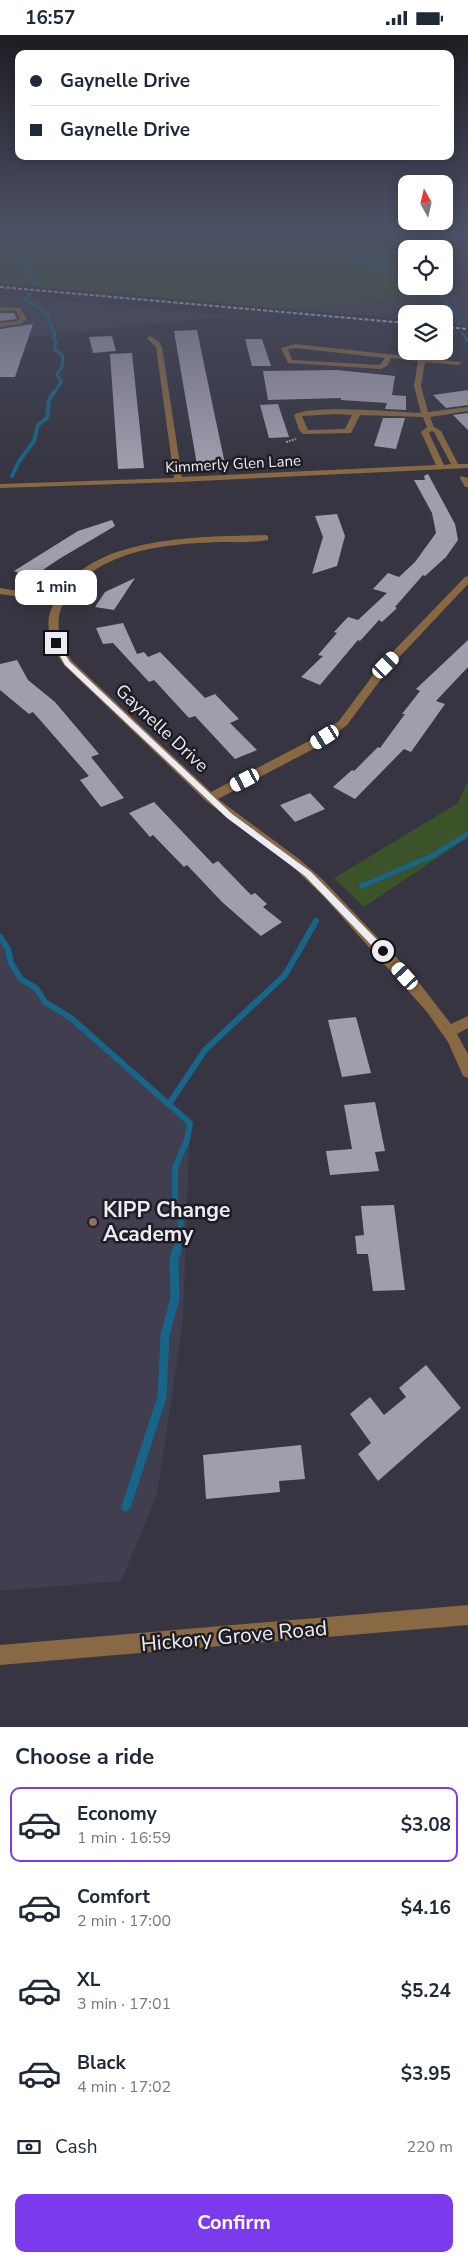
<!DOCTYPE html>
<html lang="en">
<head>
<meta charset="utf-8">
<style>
	:root { --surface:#fff; --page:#f6f6f7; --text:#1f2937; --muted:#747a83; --line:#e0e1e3; --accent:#7c3aed }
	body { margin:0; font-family:"Nunito Sans",sans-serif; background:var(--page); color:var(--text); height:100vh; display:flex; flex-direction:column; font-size:19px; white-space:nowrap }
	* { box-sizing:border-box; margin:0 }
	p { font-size:16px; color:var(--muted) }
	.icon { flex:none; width:28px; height:28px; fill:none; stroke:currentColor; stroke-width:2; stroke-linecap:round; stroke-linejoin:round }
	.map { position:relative; height:1692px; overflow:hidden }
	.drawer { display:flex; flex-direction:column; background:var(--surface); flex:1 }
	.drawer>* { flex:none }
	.banner { position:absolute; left:15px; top:15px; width:439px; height:110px; border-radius:10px; box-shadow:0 2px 12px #0003; display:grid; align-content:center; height:110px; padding:0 15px; background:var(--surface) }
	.needle { width:32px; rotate:352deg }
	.buttons { position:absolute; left:398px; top:140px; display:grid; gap:10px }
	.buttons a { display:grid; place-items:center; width:55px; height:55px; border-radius:10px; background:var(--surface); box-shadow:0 2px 12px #0003; font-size:25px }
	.end { position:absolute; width:22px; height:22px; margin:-11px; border:6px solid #ececf4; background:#111; box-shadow:0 0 0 2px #111 }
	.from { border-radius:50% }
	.bubble { position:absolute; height:35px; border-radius:10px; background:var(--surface); box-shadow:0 2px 12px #0003; font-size:16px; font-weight:700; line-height:35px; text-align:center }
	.car { position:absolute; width:15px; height:30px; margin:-15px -8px; border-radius:6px; box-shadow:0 0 4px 1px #0007; background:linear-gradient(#fff 24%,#345 0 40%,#fff 0 76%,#345 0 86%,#fff 0) }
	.banner b { display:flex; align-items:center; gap:18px; height:48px; font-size:19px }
	.banner b+b { border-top:1px solid var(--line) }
	.banner i { width:12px; height:12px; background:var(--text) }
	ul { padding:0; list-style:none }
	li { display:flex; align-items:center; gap:15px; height:75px; margin:0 10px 8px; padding:0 5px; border:2px solid transparent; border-radius:10px }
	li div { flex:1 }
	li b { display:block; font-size:19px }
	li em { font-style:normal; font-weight:700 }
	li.selected { border-color:var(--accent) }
	li>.icon { width:45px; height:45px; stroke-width:1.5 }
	h2 { padding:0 15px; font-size:22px; line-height:60px }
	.pay { display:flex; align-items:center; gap:12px; height:55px; padding:0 15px; font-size:19px }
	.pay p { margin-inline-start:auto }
	.action { display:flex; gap:10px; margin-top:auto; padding:10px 15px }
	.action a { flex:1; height:58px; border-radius:10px; background:var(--accent); color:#fff; font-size:20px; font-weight:700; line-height:58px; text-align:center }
	.status { display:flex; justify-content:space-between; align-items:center; height:35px; padding:0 25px; background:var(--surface); direction:ltr }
	.status svg { height:14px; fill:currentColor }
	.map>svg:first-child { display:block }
</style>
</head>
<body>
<div class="status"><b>16:57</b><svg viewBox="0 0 49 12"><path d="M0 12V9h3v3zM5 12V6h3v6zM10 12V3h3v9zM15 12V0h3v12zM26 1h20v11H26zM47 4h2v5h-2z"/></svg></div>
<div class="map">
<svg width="468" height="1692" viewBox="0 0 468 1692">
	<rect width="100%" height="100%" fill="#363541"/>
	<path fill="#403e4f" d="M468,258V290L444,288V279H406V284L274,273L321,272Z
		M0,260L234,281L0,305Z
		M0,902L8,914L11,928L21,944L36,953L45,967L71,983L190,1088L183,1286L157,1460L121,1546L0,1556Z"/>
	<path fill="#3a5329" d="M0,196H351L406,234V251H432L445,260L321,272L274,273L0,248Z
		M468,745V802L364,872L334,843L458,768Z"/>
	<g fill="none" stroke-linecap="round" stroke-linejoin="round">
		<path stroke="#176588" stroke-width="3" d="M326,196L329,200L327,207C350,225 378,235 406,241
			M34,251L35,249L26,236V227L35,218L48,196
			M439,251L437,255L458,282L459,289
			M29,259L25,265L47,278L55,301L53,304L56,306L55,314L63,321L62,332L57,339L61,347L53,360
			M462,298L468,306"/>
		<path stroke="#176588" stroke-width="4" d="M12,441L18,428L34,406L38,390L47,383L49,365L53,358"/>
		<path stroke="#176588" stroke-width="5" d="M362,851L432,821L468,799"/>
		<path stroke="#176588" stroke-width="6" d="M362,851L364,850
			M0,902L8,914L11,928L21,944L36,953L45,967L71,983L190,1088L187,1105L175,1133V1173L180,1182L181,1198L176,1216
			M169,1069L205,1015L285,940L316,886"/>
		<path stroke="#176588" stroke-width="9" d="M126,1472L162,1362L165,1300L175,1263L174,1225L177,1214"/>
	</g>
	<path fill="#a09ead" d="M0,278H14L17,284L0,286Z
		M33,289L15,342H0V294Z
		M197,295L205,334L225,429L197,430L174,296Z
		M112,301L116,316L93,318L89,302Z
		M245,304H262L271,331H252Z
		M132,318L144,433L118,434L110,319Z
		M337,335L395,341L392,360L406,361V375L385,374L387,368L341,365V363L268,365L263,336Z
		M468,355V370L446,373L433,360Z
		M278,369L289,402L269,403L260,370Z
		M468,378V395L453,380Z
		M383,383H405L396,414L374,411Z
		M428,439L455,489L458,505L446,522L425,541L423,540L395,572L397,573L382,587L379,585L360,606L358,605L320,650L301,642L323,621L318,620L337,598L334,597L348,582L358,585L387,558L373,554L388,538L399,542L415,527L436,498L432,478L414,445H425L424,441Z
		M337,479L345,501L337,531L312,539L323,502L315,481Z
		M112,485L115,491L59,524L31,543L14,536L78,496Z
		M135,543L114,575L95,572L105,557Z
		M123,588L137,619L144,617L148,622L160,617L205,663L215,659L239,684L230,688L257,715L235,724L195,681L189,683L154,645L149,647L113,608L103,609L96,593Z
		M468,605V632L436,666L445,669L411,717L404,714L355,764L333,752L352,735L354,736L378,712L380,713L405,679H402L420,656L416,654Z
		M17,625L28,645L55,667L99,719L91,722L124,763L101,772L80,745L89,741L33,677L29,679L0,655V629Z
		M310,758L325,774L295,787L280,770Z
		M154,767L213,829L218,826L251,860L255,858L267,869L263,872L282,887L261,901L222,867L187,830L184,832L153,800L150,802L129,778Z
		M356,982L371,1038L342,1042L328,985Z
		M375,1067L385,1116L375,1117L379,1136L330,1140L326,1116L352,1114L344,1070Z
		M394,1170L405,1255L373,1256L368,1219H357L355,1201L364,1200L361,1171Z
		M426,1330L461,1373L378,1446L358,1419L371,1408L350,1379L370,1362L384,1380L406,1362L399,1353Z
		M301,1410L305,1444L279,1446L280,1457L206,1464L203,1420Z"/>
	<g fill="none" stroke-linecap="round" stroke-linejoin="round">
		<path stroke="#9696a0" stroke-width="2" stroke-dasharray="2 1" stroke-linecap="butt" d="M286,407L296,404"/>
		<path fill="#896943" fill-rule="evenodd" d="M0,272L20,273L27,284L21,289L0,292V288L17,286L20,284L16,276H0Z
			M150,301L159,307L162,312L182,442L436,430L421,397L427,392L423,382L360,380L351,398L303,399L299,395L294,380C309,369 398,377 421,378L414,351L418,326L391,323L387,331L381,334L288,328L281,313L295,309L460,327L462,328L458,330L425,327L421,351L428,377L468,372V376L430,382L434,392L441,396L458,429H468V433L178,447L0,453V449L174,443L156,312L147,303ZM295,313L385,323L380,330L292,325L288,314ZM335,379L352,380L345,394L308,395L302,381ZM431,396L434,397L451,429L444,430L429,398Z
			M461,441L468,443V452H465L460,443Z
			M265,500L268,501V505C253,508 235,507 219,507C164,509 97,515 65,565C53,585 59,608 72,626L211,757L311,705L339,686L382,628L465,542L468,541V549L390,632L347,690L319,711L218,764L299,824L323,845L413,940L451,989L468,981V993L457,999L468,1019V1043L463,1041L448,1007L427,977L325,863L291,830L206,766L64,630C52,612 41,588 55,567L0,559V553L58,562C61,557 64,550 69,546C114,500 205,502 265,500Z
			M468,1570V1590L0,1630V1610Z"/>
		<path stroke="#ccccd4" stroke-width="2" stroke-dasharray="4 2" stroke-linecap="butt" d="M0,252L406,288
			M444,292L468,294"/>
	</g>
	<linearGradient id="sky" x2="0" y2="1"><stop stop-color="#1e1d24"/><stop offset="0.45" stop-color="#4c5165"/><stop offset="1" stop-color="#4c5165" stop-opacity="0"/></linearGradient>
	<rect width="468" height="433" fill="url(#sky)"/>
	<path fill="#ececf4" d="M56,606L70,627L232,779L311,837L386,914V919H380L305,841L227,783L207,764L65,630L53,608Z"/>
	<circle fill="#8d6e63" stroke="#1e1d23" stroke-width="2" cx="93" cy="1187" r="5"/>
	<g text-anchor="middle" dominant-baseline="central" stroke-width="5" stroke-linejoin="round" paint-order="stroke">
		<g font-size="15" fill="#ececf4" stroke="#1e1d23">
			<text transform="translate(233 429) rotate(-3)">Kimmerly Glen Lane</text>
		</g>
		<g font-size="18" fill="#ececf4" stroke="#1e1d23">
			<text transform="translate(162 693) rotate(43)">Gaynelle Drive</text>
		</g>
		<g font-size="21" font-weight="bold" fill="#ececf4" stroke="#1e1d23" text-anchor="start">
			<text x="103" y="1175">KIPP Change<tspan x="103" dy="24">Academy</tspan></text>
		</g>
		<g font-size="21" fill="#ececf4" stroke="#1e1d23">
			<text transform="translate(234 1601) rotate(-5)">Hickory Grove Road</text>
		</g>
	</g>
</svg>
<div class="buttons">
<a><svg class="needle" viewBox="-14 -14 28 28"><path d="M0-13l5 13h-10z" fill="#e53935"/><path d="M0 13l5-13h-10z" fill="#747a83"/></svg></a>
<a><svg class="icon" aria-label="locate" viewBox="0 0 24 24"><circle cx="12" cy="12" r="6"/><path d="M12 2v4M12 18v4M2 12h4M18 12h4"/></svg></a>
<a><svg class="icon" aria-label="layers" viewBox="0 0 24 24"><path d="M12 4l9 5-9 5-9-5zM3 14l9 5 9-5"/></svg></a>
</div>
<i class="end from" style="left:383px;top:916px"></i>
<i class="end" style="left:56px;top:608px"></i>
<div class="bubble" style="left:15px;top:535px;width:82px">1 min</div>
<i class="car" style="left:386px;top:630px;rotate:44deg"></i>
<i class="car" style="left:325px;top:702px;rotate:237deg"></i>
<i class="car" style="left:245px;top:745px;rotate:243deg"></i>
<i class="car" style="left:405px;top:941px;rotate:318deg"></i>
<div class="banner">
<b><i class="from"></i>Gaynelle Drive</b>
<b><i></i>Gaynelle Drive</b>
</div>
</div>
<section class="drawer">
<h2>Choose a ride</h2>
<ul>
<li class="selected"><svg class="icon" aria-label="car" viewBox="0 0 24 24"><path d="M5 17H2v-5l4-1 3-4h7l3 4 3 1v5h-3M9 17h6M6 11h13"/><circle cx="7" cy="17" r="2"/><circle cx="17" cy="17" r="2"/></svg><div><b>Economy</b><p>1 min · 16:59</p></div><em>$3.08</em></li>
<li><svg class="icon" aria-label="car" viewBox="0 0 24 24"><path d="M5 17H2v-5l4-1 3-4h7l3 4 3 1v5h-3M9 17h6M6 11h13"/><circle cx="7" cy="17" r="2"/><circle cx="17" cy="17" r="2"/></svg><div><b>Comfort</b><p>2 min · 17:00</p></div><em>$4.16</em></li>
<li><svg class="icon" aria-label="car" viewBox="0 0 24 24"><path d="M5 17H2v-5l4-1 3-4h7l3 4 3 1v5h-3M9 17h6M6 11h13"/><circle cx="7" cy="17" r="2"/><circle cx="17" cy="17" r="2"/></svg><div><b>XL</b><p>3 min · 17:01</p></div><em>$5.24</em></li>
<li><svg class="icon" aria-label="car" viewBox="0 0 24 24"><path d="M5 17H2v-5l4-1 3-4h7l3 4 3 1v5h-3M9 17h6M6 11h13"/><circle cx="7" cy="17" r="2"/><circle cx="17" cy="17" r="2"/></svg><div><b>Black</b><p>4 min · 17:02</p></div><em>$3.95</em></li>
</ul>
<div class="pay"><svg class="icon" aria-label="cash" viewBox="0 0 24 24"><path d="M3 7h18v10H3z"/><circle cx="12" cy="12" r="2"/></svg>Cash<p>220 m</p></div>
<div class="action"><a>Confirm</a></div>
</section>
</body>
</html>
